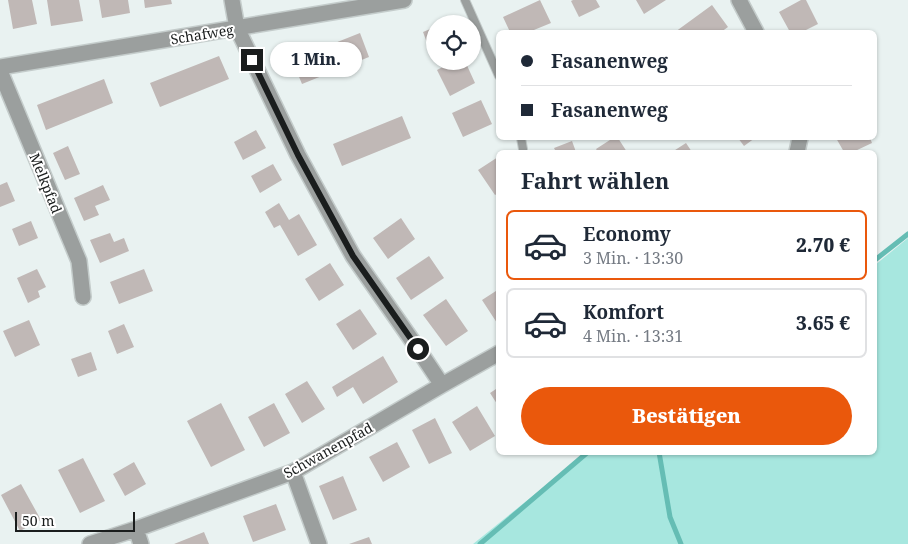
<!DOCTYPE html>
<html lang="de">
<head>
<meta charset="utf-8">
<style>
	:root { --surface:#fff; --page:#f6f6f7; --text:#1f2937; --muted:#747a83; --line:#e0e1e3; --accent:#ea580c }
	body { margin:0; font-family:"Noto Serif",serif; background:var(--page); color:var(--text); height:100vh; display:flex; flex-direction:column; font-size:19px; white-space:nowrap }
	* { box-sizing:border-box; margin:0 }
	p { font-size:16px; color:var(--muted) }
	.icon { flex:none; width:28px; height:28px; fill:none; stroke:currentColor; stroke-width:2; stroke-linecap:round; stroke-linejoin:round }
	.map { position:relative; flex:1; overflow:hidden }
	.details { position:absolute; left:496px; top:150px; width:381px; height:305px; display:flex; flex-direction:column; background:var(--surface); border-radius:8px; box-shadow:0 1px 4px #0004 }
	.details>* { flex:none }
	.banner { position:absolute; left:496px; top:30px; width:381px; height:110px; border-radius:8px; box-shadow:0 1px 4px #0004; display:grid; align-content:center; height:110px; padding:0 25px; background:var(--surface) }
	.fabs { position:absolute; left:426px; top:15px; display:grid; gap:10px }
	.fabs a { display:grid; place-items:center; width:55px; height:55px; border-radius:50%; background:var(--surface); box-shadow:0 1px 4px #0004; font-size:25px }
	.scale { position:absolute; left:15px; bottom:12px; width:120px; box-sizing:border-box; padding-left:5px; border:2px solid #1a1d1d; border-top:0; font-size:14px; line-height:18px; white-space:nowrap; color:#1a1d1d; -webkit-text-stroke:4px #fff; paint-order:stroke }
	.end { position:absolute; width:22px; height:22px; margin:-11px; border:6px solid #1a1d1d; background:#fff; box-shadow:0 0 0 2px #fff }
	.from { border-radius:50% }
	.bubble { position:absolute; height:35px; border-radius:18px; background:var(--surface); box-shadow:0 1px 4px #0004; font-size:16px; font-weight:800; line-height:35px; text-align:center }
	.banner b { display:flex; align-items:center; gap:18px; height:48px; font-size:19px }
	.banner b+b { border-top:1px solid var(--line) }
	.banner i { width:12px; height:12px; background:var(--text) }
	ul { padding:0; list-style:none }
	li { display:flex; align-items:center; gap:15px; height:70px; margin:0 10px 8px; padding:0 15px; border:2px solid var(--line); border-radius:8px }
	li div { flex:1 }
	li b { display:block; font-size:19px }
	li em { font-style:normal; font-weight:800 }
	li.current { border-color:var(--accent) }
	li>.icon { width:45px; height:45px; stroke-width:1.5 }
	h2 { padding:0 25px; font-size:22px; line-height:60px }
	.button { display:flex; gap:10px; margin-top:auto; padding:10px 25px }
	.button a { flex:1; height:58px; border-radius:30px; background:var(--accent); color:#fff; font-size:20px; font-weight:800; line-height:58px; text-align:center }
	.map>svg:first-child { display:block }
</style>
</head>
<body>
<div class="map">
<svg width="908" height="544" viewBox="0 0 908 544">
	<rect width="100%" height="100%" fill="#e9f2f1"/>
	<path fill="#a7e7df" d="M908,238V544H473L586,453L875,452V265Z"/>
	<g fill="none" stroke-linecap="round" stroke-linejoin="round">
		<path stroke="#65bdb4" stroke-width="5" d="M875,260L908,234
			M659,452L670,517L681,544
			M480,544L588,452"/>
	</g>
	<path fill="#c0b8b6" d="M8,0H32L37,24L13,29Z
		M47,0H79L83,21L51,26Z
		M99,0H128L130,13L102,18Z
		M144,0H171L172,4L145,8Z
		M540,0L551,23L529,32H510L503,17Z
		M573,0H596L600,7L579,17L571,1Z
		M636,0H666L644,14Z
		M801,0H806L818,24L802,32H790L779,12Z
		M712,5L728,27L721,32H675Z
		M435,27V49L430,51L423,32Z
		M360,33L369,57L302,84L292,60Z
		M219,56L229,79L160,107L150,83Z
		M454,61H465L475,83L450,96L437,70Z
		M104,79L113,103L46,130L37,105Z
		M481,100L492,124L463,137L452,113Z
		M402,116L411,138L342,166L333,144Z
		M256,130L266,148L243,160L234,142Z
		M613,138H618L627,152H598L596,149Z
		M738,138H755L744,146Z
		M836,138H870L872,143L853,152H844Z
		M572,141L576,152H556L554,148Z
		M686,143L692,152H672Z
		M68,146L80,174L65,180L53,153Z
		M498,157L499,193L495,195L478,170Z
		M273,164L282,180L260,193L251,176Z
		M7,182L15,201L0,207V185Z
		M103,185L110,200L95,206L99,215L84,221L74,198Z
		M279,203L289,220L299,214L317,245L298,256L280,225L274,228L265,212Z
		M401,218L415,239L388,259L373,238Z
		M31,221L38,238L19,246L12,229Z
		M110,233L114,242L124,238L129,251L100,263L90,240Z
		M429,256L444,278L411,300L396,278Z
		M330,263L344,285L319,301L305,279Z
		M37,269L46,287L38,291L40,297L28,303L17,278Z
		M144,269L153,291L119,304L110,282Z
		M499,289V326L482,300Z
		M446,299L468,331L446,346L423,315Z
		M360,309L377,334L353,350L336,324Z
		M29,320L40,345L15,357L3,331Z
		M124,324L134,347L117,354L108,331Z
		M91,352L97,370L78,377L71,359Z
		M383,356L398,382L363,404L353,387L337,397L332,387Z
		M307,381L325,409L302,423L285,394Z
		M499,387V407L490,393Z
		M221,403L245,450L211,467L187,421Z
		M274,403L290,433L264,447L248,417Z
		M477,406L495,436L470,451L452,422Z
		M435,418L452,453L429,464L412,430Z
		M397,442L410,467L383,482L369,457Z
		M83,458L105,501L80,513L58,470Z
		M134,462L146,484L125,496L113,474Z
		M343,476L357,510L333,520L319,486Z
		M21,484L41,520L20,531L1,495Z
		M276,504L286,530L253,542L243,516Z
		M204,532L209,544H174Z
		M369,537L372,544H349Z"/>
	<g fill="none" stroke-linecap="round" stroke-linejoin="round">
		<g stroke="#c4cccb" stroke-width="10">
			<path id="lane" d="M465,0L499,76
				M521,138L523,149"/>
		</g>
		<g stroke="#c4cccb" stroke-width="18">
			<path id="street" d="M232,0L237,28L298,155L353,256L418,349L442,385
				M739,0L756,32
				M0,67L404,0
				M0,71L79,261L83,297
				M797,152L800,138
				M293,472L319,544
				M136,529L141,544
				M90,544L136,529L293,472L442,385L499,353"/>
		</g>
		<use href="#lane" stroke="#9b9f9e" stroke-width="8"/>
		<use href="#street" stroke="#9b9f9e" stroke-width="15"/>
	</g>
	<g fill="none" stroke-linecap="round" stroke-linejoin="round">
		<path stroke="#1a1d1d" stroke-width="6" d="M252,60L298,155L353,256L418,349"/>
	</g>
	<g text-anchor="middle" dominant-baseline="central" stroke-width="4" stroke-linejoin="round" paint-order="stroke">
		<g font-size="14" fill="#1a1d1d" stroke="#fff">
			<text transform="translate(202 34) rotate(-9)">Schafweg</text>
			<text transform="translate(46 183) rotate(68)">Melkpfad</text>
			<text transform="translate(328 450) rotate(-29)">Schwanenpfad</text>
		</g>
	</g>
</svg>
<div class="fabs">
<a><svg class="icon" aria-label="locate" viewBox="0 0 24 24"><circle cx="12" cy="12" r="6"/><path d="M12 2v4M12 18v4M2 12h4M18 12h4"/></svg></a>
</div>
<div class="scale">50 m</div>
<i class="end from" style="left:418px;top:349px"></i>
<i class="end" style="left:252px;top:60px"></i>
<div class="bubble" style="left:270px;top:42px;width:92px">1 Min.</div>
<div class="banner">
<b><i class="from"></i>Fasanenweg</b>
<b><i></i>Fasanenweg</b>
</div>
<section class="details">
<h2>Fahrt wählen</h2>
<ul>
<li class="current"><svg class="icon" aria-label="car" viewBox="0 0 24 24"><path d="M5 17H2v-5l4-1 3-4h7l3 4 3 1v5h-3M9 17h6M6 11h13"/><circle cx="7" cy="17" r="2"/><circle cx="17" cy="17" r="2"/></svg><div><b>Economy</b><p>3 Min. · 13:30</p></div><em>2.70 €</em></li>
<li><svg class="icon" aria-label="car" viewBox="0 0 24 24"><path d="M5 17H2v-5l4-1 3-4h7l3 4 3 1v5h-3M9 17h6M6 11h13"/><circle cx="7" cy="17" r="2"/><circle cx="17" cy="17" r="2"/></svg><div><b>Komfort</b><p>4 Min. · 13:31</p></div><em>3.65 €</em></li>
</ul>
<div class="button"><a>Bestätigen</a></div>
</section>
</div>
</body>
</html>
